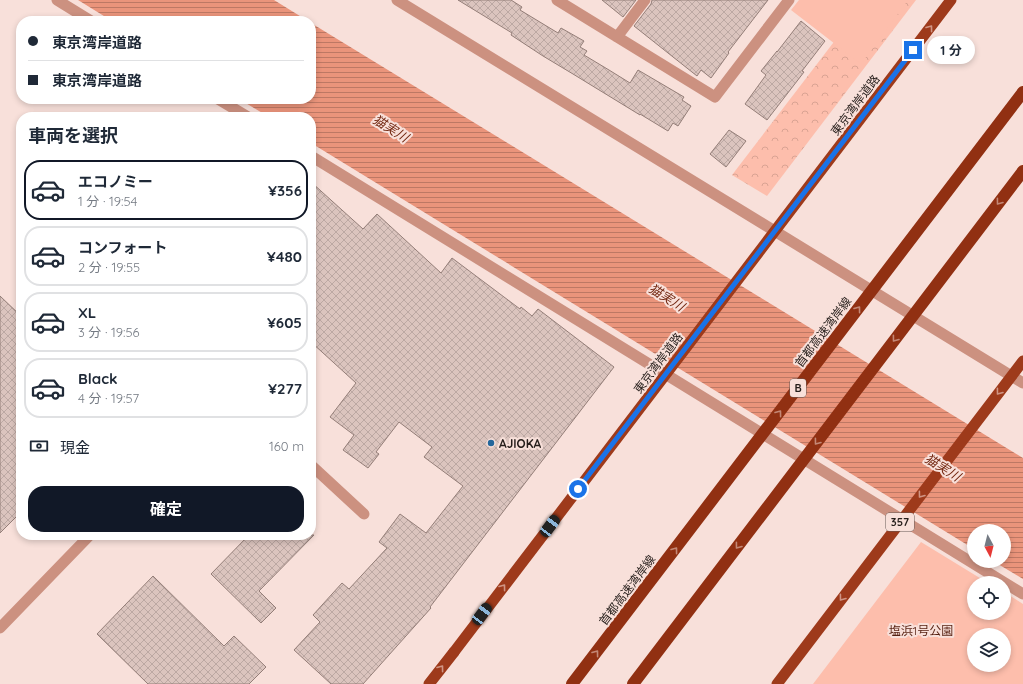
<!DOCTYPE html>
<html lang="ja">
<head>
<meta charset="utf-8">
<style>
	:root { --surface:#fff; --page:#f2f2f3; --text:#1f2937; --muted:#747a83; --line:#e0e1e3; --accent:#111827 }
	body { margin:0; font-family:Quicksand,"Noto Sans JP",sans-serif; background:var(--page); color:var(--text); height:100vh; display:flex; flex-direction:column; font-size:15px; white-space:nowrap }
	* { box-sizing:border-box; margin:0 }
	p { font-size:13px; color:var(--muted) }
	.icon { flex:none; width:22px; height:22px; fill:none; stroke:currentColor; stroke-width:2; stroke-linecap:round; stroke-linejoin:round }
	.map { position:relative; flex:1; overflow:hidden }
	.sheet { position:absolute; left:16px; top:112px; width:300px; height:428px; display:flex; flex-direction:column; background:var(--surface); border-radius:16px; box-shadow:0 2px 6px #0003 }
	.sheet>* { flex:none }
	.hud { position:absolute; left:16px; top:16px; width:300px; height:88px; border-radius:16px; box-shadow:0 2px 6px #0003; display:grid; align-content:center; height:88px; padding:0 12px; background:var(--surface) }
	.needle { width:26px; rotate:173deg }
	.controls { position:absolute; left:967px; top:524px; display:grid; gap:8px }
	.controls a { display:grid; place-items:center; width:44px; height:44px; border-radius:50%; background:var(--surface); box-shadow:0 2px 6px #0003; font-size:20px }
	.end { position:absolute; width:18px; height:18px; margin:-9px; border:5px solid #1a73e8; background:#fff; box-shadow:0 0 0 2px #fff }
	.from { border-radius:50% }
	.bubble { position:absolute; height:28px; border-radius:14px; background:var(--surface); box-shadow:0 2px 6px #0003; font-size:13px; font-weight:700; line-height:28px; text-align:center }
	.car { position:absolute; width:12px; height:24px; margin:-12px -6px; border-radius:5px; box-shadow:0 0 3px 1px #0007; background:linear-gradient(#222 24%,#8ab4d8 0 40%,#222 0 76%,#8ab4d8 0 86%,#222 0) }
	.hud b { display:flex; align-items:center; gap:14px; height:38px; font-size:15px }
	.hud b+b { border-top:1px solid var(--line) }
	.hud i { width:10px; height:10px; background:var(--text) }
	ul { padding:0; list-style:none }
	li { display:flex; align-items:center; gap:12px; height:60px; margin:0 8px 6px; padding:0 4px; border:2px solid var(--line); border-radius:16px }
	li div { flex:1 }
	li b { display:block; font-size:15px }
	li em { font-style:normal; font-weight:700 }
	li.active { border-color:var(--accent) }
	li>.icon { width:36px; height:36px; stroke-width:1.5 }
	h2 { padding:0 12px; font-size:18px; line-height:48px }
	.pay { display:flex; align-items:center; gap:10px; height:44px; padding:0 12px; font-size:15px }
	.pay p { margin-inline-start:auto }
	.cta { display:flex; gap:8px; margin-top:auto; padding:8px 12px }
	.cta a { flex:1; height:46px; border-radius:16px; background:var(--accent); color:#fff; font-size:16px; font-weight:700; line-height:46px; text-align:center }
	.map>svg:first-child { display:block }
</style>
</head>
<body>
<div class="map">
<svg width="1023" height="684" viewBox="0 0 1023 684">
	<defs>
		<pattern id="forest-crowns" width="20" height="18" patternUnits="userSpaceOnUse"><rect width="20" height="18" fill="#fdbeac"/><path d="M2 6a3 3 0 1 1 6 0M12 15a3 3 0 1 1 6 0" fill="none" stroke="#d9a393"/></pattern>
		<pattern id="water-rules" width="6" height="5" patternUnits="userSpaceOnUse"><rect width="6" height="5" fill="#ea947b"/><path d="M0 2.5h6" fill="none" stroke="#bd7864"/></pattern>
		<pattern id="building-cross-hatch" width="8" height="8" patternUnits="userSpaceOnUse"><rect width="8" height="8" fill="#dbc4be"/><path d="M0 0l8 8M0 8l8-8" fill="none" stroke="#bca8a3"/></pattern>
	</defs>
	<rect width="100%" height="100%" fill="#f8e0da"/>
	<path fill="url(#forest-crowns)" d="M866,0H916L767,196L732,175Z"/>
	<path fill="#fdbeac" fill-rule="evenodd" d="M799,0H908L861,64L791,10Z
		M921,542L988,583H974V613H1004V592L1023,604V684H813ZM974,635H1004V665H974Z"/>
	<path fill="url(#water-rules)" d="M78,0H274L308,21H112Z
		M311,23L1023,458V579L993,561H1004V531H974V549L311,143V117H269L239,99H311Z"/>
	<path fill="url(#building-cross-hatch)" stroke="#947e78" d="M458,0H511L522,7L520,10L558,33L561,28L584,41L580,47L587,51L584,55L609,70L630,83L638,70L684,97L682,100L691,106L678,126L673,123L668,131L640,114V115L573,74L543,56L511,35L512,33Z
		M602,0H636L623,17Z
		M652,0H768L728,52L729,53L711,78L701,70L697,76L634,26L651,4Z
		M801,21L825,41L802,71L804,72L767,120L745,104L766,75L761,71L777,51V52Z
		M729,130L746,141L726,167L710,154Z
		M311,182L363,229L377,214L441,273L452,258L520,309L521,307L532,316L538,309L614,367L430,607L431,608L363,684H331L294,650L320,622L313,615L342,583L349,589L387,548L379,542L400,514L426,533L463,486L424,457L432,447L399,422L376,452L379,454L368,468L343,450L354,435L330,417L356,383L311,342Z
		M0,296L21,316V512L0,533Z
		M249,535H314L259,591L276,608L261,623L211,574Z
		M153,576L224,646L234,636L266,667L249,684H148L97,634Z"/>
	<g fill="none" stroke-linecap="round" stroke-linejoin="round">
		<path stroke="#cc9180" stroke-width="11" d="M57,0L91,21
			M218,99L248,117
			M311,156L1023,594"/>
		<path stroke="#cc9180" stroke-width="11" d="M557,0L715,97L789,0
			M617,37L645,0
			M311,465L364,514
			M0,628L90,535"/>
		<path stroke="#cc9180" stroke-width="11" d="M397,0L1023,383"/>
		<path stroke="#9e3a1b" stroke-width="11" d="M429,684L454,652"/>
		<path stroke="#9e3a1b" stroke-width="11" d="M454,652L951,0
			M777,684L1023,361"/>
		<path stroke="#913012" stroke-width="12" d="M572,684L1023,92
			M633,684L1023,171"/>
	</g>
	<defs><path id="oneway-chevron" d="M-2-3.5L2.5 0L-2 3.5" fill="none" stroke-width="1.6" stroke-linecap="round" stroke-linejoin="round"/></defs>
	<g stroke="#d09584">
		<use href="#oneway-chevron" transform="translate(930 28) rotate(-53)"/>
		<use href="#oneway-chevron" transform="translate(999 392) rotate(127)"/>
		<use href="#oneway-chevron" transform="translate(921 495) rotate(127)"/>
		<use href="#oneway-chevron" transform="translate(503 587) rotate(-53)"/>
		<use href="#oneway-chevron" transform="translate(842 598) rotate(127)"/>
		<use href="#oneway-chevron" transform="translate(441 668) rotate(-53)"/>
	</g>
	<g stroke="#c48876">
		<use href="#oneway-chevron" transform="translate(999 202) rotate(127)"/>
		<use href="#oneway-chevron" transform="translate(858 309) rotate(-53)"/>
		<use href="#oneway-chevron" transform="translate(895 339) rotate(127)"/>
		<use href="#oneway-chevron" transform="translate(779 413) rotate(-53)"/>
		<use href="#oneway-chevron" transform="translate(817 442) rotate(127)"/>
		<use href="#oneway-chevron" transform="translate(738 546) rotate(127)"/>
		<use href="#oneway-chevron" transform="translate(675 550) rotate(-53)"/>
		<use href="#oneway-chevron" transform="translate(596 653) rotate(-53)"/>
	</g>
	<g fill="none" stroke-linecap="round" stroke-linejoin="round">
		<path stroke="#1a73e8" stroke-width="5" d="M578,489L913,50"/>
	</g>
	<circle fill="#23669b" stroke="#f8e0da" stroke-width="1.5" cx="491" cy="443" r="4"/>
	<g text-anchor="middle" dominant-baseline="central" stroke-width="4" stroke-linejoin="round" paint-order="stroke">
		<g fill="#f8e0da" stroke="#655854" stroke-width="1">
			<rect x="790" y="379" width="16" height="18" rx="3"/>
			<rect x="886" y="513" width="28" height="18" rx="3"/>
		</g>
		<g font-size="11" font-weight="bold" fill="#261e1b">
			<text x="798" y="388">B</text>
			<text x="900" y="522">357</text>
		</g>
		<g font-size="12" fill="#261e1b" stroke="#f8e0da">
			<text transform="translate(855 105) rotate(-53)">東京湾岸道路</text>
			<text transform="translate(823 332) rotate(-53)">首都高速湾岸線</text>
			<text transform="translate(658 363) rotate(-53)">東京湾岸道路</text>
			<text transform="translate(627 590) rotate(-53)">首都高速湾岸線</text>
		</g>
		<g font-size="12" font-weight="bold" fill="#261e1b" stroke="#f8e0da" text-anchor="start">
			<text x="499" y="443">AJIOKA</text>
		</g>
		<g font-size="12" fill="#551f10" stroke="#f8e0da">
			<text x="921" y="630">塩浜1号公園</text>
		</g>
		<g font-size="13" font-style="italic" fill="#71250e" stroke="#f8e0da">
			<text transform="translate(391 128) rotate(32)">猫実川</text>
			<text transform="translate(667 297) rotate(32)">猫実川</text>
			<text transform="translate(943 467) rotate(32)">猫実川</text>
		</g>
	</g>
</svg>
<div class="controls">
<a><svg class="needle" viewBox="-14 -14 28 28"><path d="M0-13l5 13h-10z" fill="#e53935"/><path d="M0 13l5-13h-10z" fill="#747a83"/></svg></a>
<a><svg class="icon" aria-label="locate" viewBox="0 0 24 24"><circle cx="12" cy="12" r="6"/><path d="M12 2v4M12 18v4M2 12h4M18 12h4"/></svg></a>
<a><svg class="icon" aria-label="layers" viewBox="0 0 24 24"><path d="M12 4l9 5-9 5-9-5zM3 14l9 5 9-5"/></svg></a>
</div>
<i class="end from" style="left:578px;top:489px"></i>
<i class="end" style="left:913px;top:50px"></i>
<div class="bubble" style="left:927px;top:36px;width:48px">1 分</div>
<i class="car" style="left:550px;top:526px;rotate:37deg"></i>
<i class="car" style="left:482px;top:614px;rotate:37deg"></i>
<div class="hud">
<b><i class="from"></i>東京湾岸道路</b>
<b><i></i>東京湾岸道路</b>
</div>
<section class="sheet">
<h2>車両を選択</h2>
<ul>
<li class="active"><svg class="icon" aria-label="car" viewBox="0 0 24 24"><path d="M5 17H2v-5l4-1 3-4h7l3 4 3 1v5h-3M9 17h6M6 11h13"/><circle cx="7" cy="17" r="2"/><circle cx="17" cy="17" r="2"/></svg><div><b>エコノミー</b><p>1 分 · 19:54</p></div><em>¥356</em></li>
<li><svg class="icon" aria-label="car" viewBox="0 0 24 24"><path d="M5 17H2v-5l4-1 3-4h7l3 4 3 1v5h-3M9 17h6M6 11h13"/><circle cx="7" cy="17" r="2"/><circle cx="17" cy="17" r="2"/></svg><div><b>コンフォート</b><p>2 分 · 19:55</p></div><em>¥480</em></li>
<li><svg class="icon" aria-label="car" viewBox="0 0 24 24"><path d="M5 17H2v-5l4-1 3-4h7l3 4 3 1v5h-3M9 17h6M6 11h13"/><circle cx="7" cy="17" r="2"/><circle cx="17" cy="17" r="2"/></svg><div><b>XL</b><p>3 分 · 19:56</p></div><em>¥605</em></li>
<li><svg class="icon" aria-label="car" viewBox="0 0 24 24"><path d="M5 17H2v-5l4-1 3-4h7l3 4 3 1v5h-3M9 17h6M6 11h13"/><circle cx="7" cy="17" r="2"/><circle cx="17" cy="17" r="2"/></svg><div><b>Black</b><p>4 分 · 19:57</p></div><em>¥277</em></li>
</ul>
<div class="pay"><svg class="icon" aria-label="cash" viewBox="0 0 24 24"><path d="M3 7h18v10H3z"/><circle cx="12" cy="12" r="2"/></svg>現金<p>160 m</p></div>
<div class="cta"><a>確定</a></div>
</section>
</div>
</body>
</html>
